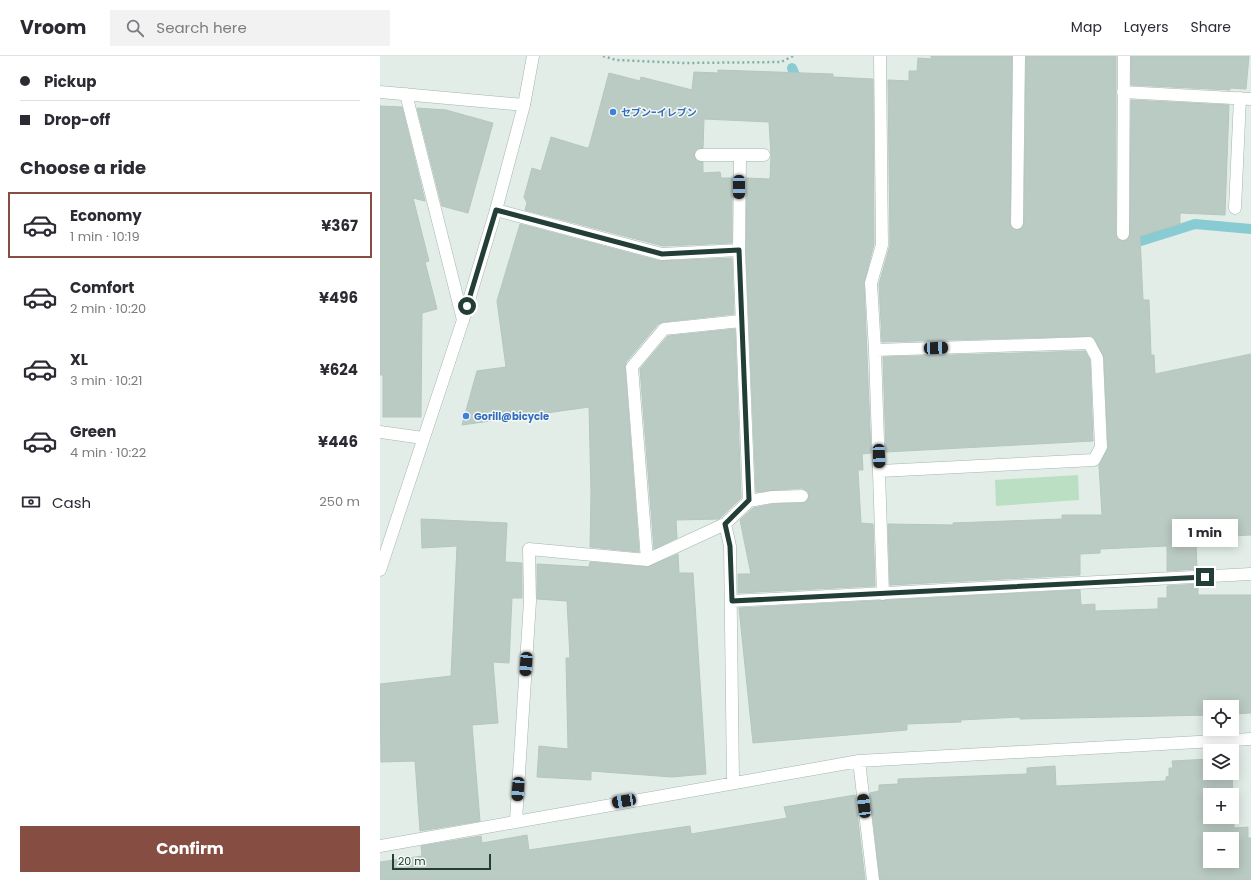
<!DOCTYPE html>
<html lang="en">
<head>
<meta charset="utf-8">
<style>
	:root { --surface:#fff; --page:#f2f2f3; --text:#2b2b33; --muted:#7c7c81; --line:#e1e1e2; --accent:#864e43 }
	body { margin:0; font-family:Poppins,"Noto Sans JP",sans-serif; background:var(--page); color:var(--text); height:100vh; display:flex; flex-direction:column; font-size:15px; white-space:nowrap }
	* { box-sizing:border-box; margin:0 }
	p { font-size:13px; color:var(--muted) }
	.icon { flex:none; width:22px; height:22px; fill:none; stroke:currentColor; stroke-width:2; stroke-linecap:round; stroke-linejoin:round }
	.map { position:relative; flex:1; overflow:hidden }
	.drawer { display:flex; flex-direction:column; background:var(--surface); width:380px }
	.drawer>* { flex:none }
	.top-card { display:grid; align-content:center; height:88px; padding:0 20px; background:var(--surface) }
	.buttons { position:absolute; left:823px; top:644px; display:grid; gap:8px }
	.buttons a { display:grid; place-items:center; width:36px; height:36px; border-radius:0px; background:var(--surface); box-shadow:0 2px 10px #0003; font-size:20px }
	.scale { position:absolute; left:12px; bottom:10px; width:99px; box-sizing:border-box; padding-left:4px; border:2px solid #223e36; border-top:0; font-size:11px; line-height:14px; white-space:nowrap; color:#223e36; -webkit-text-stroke:3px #f3f9f6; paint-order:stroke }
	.end { position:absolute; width:18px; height:18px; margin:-9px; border:5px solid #223e36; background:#fff; box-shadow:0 0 0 2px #fff }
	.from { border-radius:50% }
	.bubble { position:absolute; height:28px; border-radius:0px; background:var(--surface); box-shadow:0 2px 10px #0003; font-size:13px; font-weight:700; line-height:28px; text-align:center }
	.car { position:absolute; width:12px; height:24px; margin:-12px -6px; border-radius:5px; box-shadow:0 0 3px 1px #0007; background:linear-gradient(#222 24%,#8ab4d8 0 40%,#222 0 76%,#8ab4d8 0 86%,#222 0) }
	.top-card b { display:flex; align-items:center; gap:14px; height:38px; font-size:15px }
	.top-card b+b { border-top:1px solid var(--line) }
	.top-card i { width:10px; height:10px; background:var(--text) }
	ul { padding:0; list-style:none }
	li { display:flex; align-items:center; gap:12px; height:66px; margin:0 8px 6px; padding:0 12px; border:2px solid transparent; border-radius:0px }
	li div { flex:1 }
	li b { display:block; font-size:15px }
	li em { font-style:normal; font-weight:700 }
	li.selected { border-color:var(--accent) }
	li>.icon { width:36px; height:36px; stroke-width:1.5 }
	h2 { padding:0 20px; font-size:18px; line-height:48px }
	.pay { display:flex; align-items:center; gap:10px; height:44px; padding:0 20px; font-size:15px }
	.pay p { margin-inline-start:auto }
	.button { display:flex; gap:8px; margin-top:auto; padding:8px 20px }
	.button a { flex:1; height:46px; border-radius:0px; background:var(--accent); color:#fff; font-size:16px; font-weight:700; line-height:46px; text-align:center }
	header { display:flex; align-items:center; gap:24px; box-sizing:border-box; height:56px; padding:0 20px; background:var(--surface); border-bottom:1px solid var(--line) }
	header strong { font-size:19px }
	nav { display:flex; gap:22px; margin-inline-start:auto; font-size:14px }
	.search { width:280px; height:36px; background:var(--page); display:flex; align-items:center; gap:10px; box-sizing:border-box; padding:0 14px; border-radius:0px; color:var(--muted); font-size:15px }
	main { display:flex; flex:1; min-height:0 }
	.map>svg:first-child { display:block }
</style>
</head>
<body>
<header>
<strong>Vroom</strong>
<div class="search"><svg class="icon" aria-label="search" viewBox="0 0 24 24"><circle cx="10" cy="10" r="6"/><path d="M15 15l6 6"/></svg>Search here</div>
<nav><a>Map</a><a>Layers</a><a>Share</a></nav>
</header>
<main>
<section class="drawer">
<div class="top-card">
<b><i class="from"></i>Pickup</b>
<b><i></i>Drop-off</b>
</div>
<h2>Choose a ride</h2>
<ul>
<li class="selected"><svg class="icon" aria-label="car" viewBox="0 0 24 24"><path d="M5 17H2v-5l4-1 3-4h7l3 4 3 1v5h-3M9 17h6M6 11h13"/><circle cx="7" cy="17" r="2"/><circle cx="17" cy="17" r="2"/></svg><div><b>Economy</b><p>1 min · 10:19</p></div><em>¥367</em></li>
<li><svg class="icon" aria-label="car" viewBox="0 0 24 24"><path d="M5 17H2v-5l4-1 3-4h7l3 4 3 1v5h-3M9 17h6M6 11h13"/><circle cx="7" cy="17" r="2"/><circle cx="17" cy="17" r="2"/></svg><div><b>Comfort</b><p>2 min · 10:20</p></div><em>¥496</em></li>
<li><svg class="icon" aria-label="car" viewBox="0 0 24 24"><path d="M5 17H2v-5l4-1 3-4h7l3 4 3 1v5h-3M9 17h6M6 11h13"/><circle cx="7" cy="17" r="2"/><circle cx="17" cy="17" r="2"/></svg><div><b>XL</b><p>3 min · 10:21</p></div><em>¥624</em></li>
<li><svg class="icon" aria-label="car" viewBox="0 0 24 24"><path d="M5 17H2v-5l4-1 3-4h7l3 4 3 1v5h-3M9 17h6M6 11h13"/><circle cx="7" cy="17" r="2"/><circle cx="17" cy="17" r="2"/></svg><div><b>Green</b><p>4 min · 10:22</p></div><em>¥446</em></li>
</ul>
<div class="pay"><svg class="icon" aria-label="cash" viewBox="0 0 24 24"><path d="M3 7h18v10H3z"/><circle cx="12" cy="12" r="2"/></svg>Cash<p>250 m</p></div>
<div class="button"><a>Confirm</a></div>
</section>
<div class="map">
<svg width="871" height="824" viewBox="0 0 871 824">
	<rect width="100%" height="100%" fill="#e2ede8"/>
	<path fill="#bbdfc3" d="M698,419L699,444L616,450L615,424Z"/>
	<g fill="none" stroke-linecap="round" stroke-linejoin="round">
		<path stroke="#89cbd3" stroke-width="10" d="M412,12L419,29
			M748,189L815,168L871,173"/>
	</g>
	<path fill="#bacbc3" stroke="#b4c7be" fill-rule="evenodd" d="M551,0H632L630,167L631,171L637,174L641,173L644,167L646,0H736V178L737,182L743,185L747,184L750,178L751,44L849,49L845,159L800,157V168L760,180L763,244H769L771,299H774L775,318L871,298V479L853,480V487H816L817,513L787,515V490L720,493V497L700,498V519L510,529L508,468L573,469V467L682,463V459H722L719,410L728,391L724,302L712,280L502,286L499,228L510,189L508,24L529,25V15H537L538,2L551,3Z
		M751,0H869L866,33L850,32V34L751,29Z
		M338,14L453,18V21L493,23L494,188L484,227L491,397L482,398L483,414H478L481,467L493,468L495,530L358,537V518H371L360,464L373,452L393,448L423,447L426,446L429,440L428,436L422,432L376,436L366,194L367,122L390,123L391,99L389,66L324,63L323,92L317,93L314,99L317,105L323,106V117L340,116L341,122H352V187L283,190L145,154L147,147L144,141L152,112L161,115L171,81L207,92L209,91L229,17L260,25L261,21L312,34L314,16L338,17Z
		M0,50L22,51L45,145L33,142L49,205L45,206L57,253L42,257L41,361H3V319H0Z
		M37,52L66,54L113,67L88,157L62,150Z
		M140,168L280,205L352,202L354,258L283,266L278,268L246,306L245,311L259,496L210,491L211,437L209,351L82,369L97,315L126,311L117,245Z
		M355,273L361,442L339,463L296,464L297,482L274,493L260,313L288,280Z
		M705,295L710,304L713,385L506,396L503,301Z
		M41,463L127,467L125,506L142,507V542H132L129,607L113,606L118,667L92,669L100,765L40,775L35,705L1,706L0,628L71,620L77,490L42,492Z
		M298,498L299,517H313L326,718L292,721L211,715V724L157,721L159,690L188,693L186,602H190L187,545L157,543V508L209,511L210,506L267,511Z
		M818,528V539H871V657L852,658V651H830V659L640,663V661L581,664V666L527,668V674L373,687L359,552L700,534L701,549L715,548V555L778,553V542H787V530Z
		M830,703V717H852L854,772L868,771V782H871V824H500L490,737L499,735V729L518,728V723L647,718V712L675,710L676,730L786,725V721L789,720V712H793L792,705ZM830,739H852V761H830ZM830,783H852V805H830Z
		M475,739L485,824H0V806L42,800L41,790L101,780L102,787L147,779L149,794L310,770L311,778L407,762L404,751Z"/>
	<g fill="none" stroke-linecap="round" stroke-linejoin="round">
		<g stroke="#a5b5af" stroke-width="13">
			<path id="minor" d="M500,0L502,189L491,227L495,294L503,538
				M0,36L144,49
				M743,36L871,43
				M26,38L83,264
				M321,99H384
				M855,152L860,42
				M116,154L282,198L359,194
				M637,167L639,0
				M743,178L744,0
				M495,294L709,287L717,302L721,391L714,404L500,415
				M0,376L43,382
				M369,445L392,441L422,440
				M267,504L252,311L284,273L361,265
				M352,545L871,518
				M479,705L493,824
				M353,726L350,490L345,468L369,445L359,194L360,99
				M136,764L150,545L149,493L267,504L345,468
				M0,790L479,705L871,683"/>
		</g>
		<g stroke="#a5b5af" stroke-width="13">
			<path id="tertiary" d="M0,514L83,264L116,154L144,49L153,0"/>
		</g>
		<path stroke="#82b1a1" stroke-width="2.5" stroke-dasharray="2 3" stroke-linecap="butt" d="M223,0L236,4L304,7L401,6L413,0"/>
		<use href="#minor" stroke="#fff" stroke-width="12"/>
		<use href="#tertiary" stroke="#fff" stroke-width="12"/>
	</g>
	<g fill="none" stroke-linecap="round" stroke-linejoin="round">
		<path stroke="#223e36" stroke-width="5" d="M87,250L116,154L282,198L359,194L369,444L345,468L350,490L352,545L825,521"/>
	</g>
	<g fill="#3f7fe0" stroke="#f3f9f6" stroke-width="1.5">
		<circle cx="233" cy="56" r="4"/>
		<circle cx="86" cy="360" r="4"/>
	</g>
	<g text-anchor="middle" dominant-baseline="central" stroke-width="3" stroke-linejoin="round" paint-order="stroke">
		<g font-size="10" font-weight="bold" fill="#366cbe" stroke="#f3f9f6" text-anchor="start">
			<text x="241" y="56">セブン-イレブン</text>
			<text x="94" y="360">Gorill@bicycle</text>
		</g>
	</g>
</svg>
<div class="buttons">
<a><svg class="icon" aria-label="locate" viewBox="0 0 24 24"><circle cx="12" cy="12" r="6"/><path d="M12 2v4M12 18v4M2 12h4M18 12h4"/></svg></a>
<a><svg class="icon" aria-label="layers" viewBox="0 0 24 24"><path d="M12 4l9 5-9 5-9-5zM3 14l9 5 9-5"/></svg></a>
<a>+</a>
<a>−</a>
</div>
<div class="scale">20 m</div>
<i class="end from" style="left:87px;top:250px"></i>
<i class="end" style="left:825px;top:521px"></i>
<div class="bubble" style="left:792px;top:463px;width:66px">1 min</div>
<i class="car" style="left:359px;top:131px;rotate:180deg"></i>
<i class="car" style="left:556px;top:292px;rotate:88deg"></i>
<i class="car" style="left:499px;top:400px;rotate:178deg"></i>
<i class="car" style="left:146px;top:608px;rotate:184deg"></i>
<i class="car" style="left:138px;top:733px;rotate:184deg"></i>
<i class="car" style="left:244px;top:745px;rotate:260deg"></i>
<i class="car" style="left:484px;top:750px;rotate:353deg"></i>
</div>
</main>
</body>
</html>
